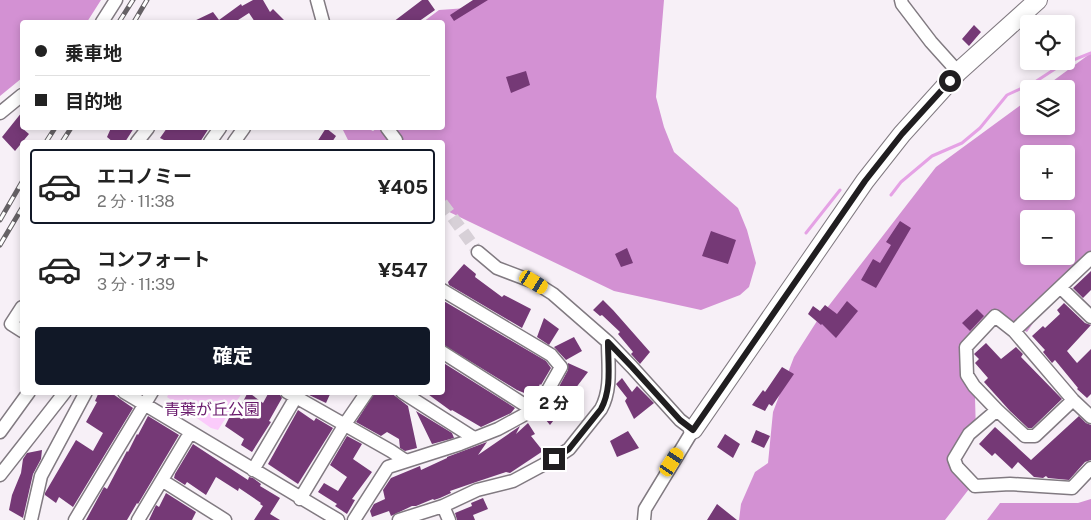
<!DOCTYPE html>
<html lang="ja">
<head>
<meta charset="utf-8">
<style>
	:root { --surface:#fff; --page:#f6f6f6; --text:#222; --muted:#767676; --line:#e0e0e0; --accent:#111827 }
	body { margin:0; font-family:"Public Sans","Noto Sans JP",sans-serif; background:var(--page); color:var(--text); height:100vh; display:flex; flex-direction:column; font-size:19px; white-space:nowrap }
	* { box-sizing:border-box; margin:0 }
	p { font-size:16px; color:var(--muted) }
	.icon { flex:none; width:28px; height:28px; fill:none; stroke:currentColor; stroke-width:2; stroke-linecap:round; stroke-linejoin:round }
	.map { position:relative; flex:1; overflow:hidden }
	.drawer { position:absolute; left:20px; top:140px; width:425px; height:255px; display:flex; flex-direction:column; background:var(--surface); border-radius:5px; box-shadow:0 2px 8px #0003 }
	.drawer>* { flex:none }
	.banner { position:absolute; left:20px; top:20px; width:425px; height:110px; border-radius:5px; box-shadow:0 2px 8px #0003; display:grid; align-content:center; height:110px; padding:0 15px; background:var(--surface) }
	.controls { position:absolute; left:1020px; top:15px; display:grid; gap:10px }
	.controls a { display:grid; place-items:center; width:55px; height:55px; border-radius:5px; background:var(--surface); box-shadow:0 2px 8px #0003; font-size:25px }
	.end { position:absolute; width:22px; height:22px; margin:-11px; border:6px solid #201e20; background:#fff; box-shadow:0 0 0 2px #fff }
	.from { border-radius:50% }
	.bubble { position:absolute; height:35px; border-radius:5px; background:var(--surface); box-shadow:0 2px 8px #0003; font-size:16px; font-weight:700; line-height:35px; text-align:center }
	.car { position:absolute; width:15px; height:30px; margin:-15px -8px; border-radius:6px; box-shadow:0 0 4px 1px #0007; background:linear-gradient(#f5c518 24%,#345 0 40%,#f5c518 0 76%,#345 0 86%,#f5c518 0) }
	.banner b { display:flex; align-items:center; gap:18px; height:48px; font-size:19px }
	.banner b+b { border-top:1px solid var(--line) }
	.banner i { width:12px; height:12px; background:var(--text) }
	ul { padding:9px 0 0; list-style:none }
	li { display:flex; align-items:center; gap:15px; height:75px; margin:0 10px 8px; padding:0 5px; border:2px solid transparent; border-radius:5px }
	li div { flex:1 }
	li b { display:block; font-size:19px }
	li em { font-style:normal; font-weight:700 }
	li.active { border-color:var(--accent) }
	li>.icon { width:45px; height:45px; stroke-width:1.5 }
	.primary-button { display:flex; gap:10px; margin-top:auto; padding:10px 15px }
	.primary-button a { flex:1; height:58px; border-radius:5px; background:var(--accent); color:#fff; font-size:20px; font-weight:700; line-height:58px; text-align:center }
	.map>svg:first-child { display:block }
</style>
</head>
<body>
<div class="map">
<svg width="1091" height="520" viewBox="0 0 1091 520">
	<rect width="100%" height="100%" fill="#f7f0f7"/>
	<path fill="#fbcbfb" d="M169,393V392L242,393L218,430L211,428L167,397Z"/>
	<path fill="#d391d3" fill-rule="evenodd" d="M0,0H101L87,22H22V78L0,96Z
		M479,0H664L656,97L664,127L674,152L738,208L747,230L756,263L749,287L740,295L701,310L614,291L443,209L442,142H349L342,128H367L373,131L377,128H442V22H423L439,10L467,8Z
		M1091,53V253L1055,291L1027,332L996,316L964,348L966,379L975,397L976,434L958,464L959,478L969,489L945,520H739L741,504L755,472L768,463L773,412L794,357L817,321L936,167L1029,99V126H1066V89H1042ZM1029,154H1066V191H1029ZM1029,219H1066V256H1029Z
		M1091,499V520H987L1000,503H1078Z"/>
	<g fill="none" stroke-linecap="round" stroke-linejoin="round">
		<path stroke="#e5a2e5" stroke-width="3" d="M891,195L901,182L932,156L962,143L980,128L1007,95L1035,82L1061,65L1091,53
			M806,233L840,190"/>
	</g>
	<path fill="#753976" d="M253,0H263L270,12L273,9L286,22H255L249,13L235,22H192L213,12L219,20L241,4L242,6Z
		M422,0H428L435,10L418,22H393Z
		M473,0H488L454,21L450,15Z
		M974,25L981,32L969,46L962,39Z
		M526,71L530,85L511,93L506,77Z
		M22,112V128L29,134L15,151L2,137Z
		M111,128H134L125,142H113L107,137Z
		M167,128H209L200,142H168L160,138Z
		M326,128L336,136L332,142H317Z
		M900,221L911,228L876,288L861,280L873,259L880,263L891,245L886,242Z
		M711,231L736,240L728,264L702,256Z
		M627,248L633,263L621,267L615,254Z
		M464,264L476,274L475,277L502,297L504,295L531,309L522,328L449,285L448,282Z
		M1091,271V290L1083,298L1073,288Z
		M442,300L546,361L551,368L541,385L540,384L534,397L517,390L442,344Z
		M603,300L613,310L650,352L640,364L631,354L633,352L618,334L620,332L602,315L600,316L593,310Z
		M847,301L858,311L836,338L822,324L821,325L808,314L813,306L820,311L825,305L837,314Z
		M1064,303L1085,323L1091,325L1067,351L1077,363L1091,349V394L1087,398L1077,389L1078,388L1055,360L1052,363L1043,352L1045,350L1032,336L1043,326L1045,328L1060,314L1057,310Z
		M977,309L984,316L970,331L962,323Z
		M544,318L559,329L549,345L537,337Z
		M574,337L582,351L566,360L554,347Z
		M986,343L1001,359L1016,347L1023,354L1021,357L1062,399L1032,428H1028L1010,411L984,382L988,378L975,363L979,359L974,354Z
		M442,362L515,408L511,413L481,427L452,410L451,411L425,392H442Z
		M568,363L588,372L575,389L578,391L559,411L560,412L550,425L541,414L555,397L554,396L568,370Z
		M782,367L794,374L772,406L769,404L765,411L752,405L763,390L765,392Z
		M622,378L632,392L637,386L654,403L634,419L625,401L627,398L616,384Z
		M99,392H110L133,408L73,507L59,497L56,503L45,495V493L76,440L93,451L103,433L86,422L97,402L95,401Z
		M248,392L263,403L269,392H278L282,398L269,421L271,422L252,452L241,445L244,439L225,426L232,412L236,415Z
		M307,392H331L326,403L307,394Z
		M375,392H390L408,406L417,448L405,451L400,448L399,439L387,432L381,436L356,422Z
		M298,410L314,421L316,418L333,428L298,484L268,464Z
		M416,411L452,433L454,438L432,444Z
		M148,416L179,435L138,504L137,503L127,520H86L104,487L107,489L127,451L128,452L137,434L138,435Z
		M1079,416L1086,423L1091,425V460L1085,462L1069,480L1048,478L1046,476L1043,478L1034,477L1018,462L1012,469L995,453L992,456L979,444L995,427L1031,460Z
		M528,423L535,434L531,436L543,451L510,473L506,472L476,482L450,491L451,493L440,498L434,500L433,499L416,506H412L391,516L389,511L372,517L370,511L374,504L385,499L383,490L391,478L420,466L421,470L447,458V457L487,442L478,455L520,426L516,434Z
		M756,430L770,436L764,448L751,442Z
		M628,431L639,448L617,457L610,441Z
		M725,434L740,444L733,458L717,447Z
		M347,436L362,444L353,459L372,472L352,499L355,500L347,514L335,506L337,504L318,492L324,483L338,491L347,477L330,465Z
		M193,444L248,480L249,477L253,478L261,484L260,486L280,498L270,514L280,520H254L263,506L260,504L261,503L239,488L238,491L216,477L206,495L187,482L185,485L174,478L175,474Z
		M42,450L41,459L33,474L23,518L9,510L12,495L21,473L23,459L27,453Z
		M166,493L196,512L192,520H149L156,505L159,507Z
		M483,498L488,509L473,515L475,520H457L455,513L472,506L471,503Z
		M717,504L737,520H707Z"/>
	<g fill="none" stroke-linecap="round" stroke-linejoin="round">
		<path stroke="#d7d0d7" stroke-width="12" stroke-dasharray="12 6" stroke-linecap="butt" d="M442,203L478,252"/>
		<g stroke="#817a81" stroke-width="15">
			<path id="street" d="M317,0L323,22
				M901,0L902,4L931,42L958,72
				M102,22L116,0
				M0,113L22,95
				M387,128L396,140
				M137,142L148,128
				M210,142L220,128
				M234,142L244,128
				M478,252L497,268L534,282L553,294L608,342L632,367L680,420L693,430L645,509L644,520
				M1061,288L1091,317
				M22,307L11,324L22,331
				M1014,331L1091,258
				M442,352L528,407L531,411
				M124,392L338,520
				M287,392L391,451L406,461
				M402,392L474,438
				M1073,400L1035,436H1025L997,410L974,386L967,375L966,347L995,316L1014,331L1073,400L1091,417
				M997,410L969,434L954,459L957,467L975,486L1010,484L1072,488L1091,468
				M0,432L29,392
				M253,470L299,392
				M0,475L65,392
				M163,481L225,520
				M300,499L345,424L367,392
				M443,506L449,520
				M31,520L41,476L86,392
				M75,520L152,392
				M138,520L190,433
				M354,520L388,467L460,444L498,429L531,411L539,406L561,367L551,355L442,290
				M399,520L443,506L477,490L513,481L554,459L569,449L601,409C612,389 608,365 608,342"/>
		</g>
		<g stroke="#817a81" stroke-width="20">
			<path id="secondary" d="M693,430L865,181L902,134L958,72L1038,0"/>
		</g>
		<use href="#street" stroke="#fff" stroke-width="12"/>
		<use href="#secondary" stroke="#fff" stroke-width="18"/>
		<g stroke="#656165" stroke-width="5">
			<path id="rail" d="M119,22L133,0
				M134,22L147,0
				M46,142L55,128
				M62,142L71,128
				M0,220L22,182
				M0,245L22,208"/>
		</g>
		<use href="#rail" stroke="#fff" stroke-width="3" stroke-dasharray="9" stroke-linecap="butt"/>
	</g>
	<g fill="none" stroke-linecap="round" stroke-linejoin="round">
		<path stroke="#201e20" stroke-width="6" d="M554,459L569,449L601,409C612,389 608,365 608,342L632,367L680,420L693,430L865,181L902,134L950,81"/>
	</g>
	<g text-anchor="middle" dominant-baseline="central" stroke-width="5" stroke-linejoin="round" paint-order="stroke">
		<g font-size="16" fill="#6a1b6d" stroke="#fff">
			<text x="212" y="409">青葉が丘公園</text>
		</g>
	</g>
</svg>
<div class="controls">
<a><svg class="icon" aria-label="locate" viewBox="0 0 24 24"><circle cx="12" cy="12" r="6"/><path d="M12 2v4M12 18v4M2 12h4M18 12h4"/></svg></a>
<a><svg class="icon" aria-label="layers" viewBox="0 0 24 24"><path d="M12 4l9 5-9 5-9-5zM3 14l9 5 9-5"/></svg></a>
<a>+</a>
<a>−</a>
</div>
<i class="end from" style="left:950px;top:81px"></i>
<i class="end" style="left:554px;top:459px"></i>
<div class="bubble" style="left:524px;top:386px;width:60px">2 分</div>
<i class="car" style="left:534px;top:282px;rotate:121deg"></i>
<i class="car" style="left:672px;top:462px;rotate:33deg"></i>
<div class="banner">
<b><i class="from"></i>乗車地</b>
<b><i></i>目的地</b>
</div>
<section class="drawer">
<ul>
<li class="active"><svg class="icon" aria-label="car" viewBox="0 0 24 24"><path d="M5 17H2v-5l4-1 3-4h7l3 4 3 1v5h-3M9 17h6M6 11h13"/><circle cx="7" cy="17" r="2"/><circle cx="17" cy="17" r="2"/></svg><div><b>エコノミー</b><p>2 分 · 11:38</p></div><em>¥405</em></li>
<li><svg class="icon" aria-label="car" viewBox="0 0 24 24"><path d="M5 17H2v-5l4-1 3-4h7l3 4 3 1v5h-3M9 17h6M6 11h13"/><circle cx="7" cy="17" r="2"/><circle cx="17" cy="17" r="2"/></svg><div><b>コンフォート</b><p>3 分 · 11:39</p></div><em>¥547</em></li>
</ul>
<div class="primary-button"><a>確定</a></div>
</section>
</div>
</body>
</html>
